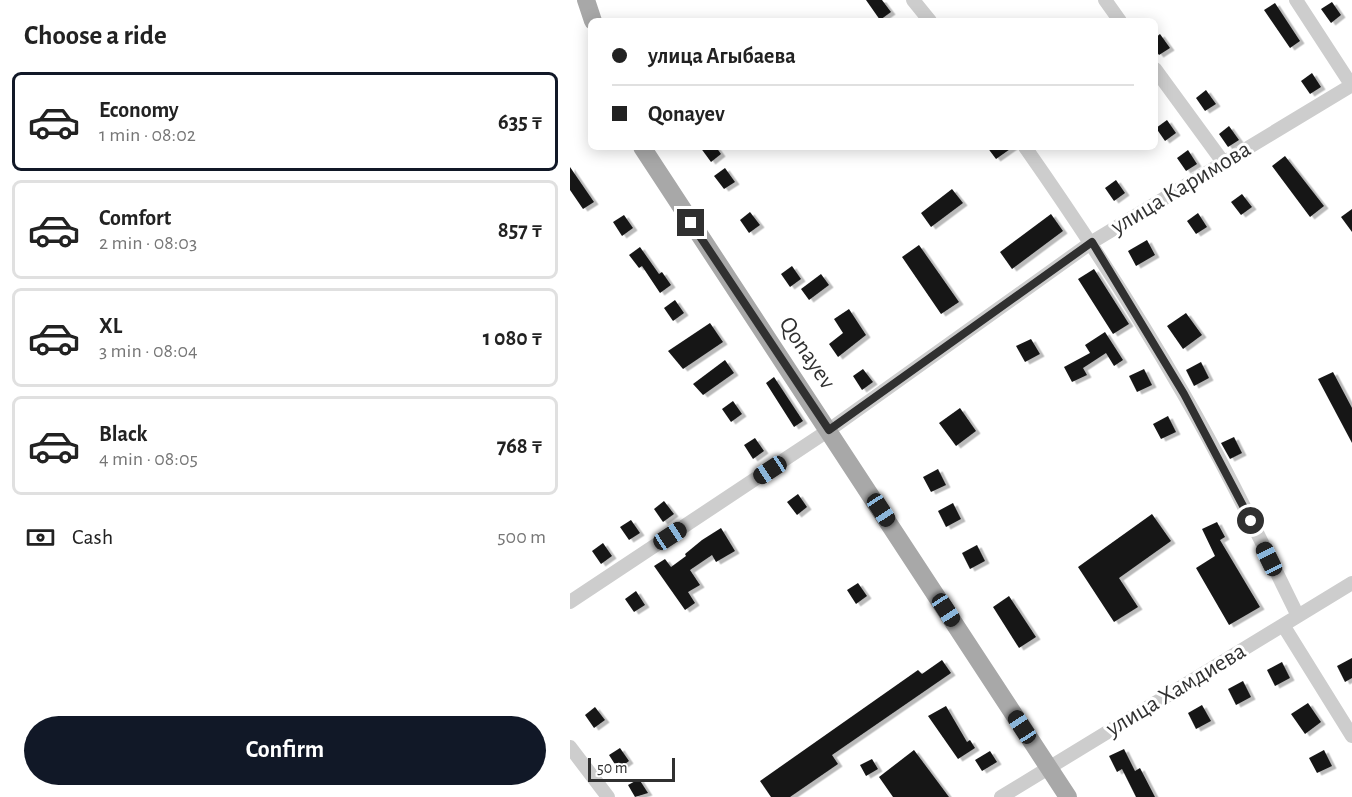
<!DOCTYPE html>
<html lang="en">
<head>
<meta charset="utf-8">
<style>
	:root { --surface:#fff; --page:#f6f6f6; --text:#222; --muted:#767676; --line:#e0e0e0; --accent:#111827 }
	body { margin:0; font-family:"Alegreya Sans",sans-serif; background:var(--page); color:var(--text); height:100vh; display:flex; flex-direction:column; font-size:22px; white-space:nowrap }
	* { box-sizing:border-box; margin:0 }
	p { font-size:20px; color:var(--muted) }
	.icon { flex:none; width:33px; height:33px; fill:none; stroke:currentColor; stroke-width:2; stroke-linecap:round; stroke-linejoin:round }
	.map { position:relative; flex:1; overflow:hidden }
	.sheet { display:flex; flex-direction:column; background:var(--surface); width:570px }
	.sheet>* { flex:none }
	.top-card { position:absolute; left:18px; top:18px; width:570px; height:132px; border-radius:9px; box-shadow:0 3px 15px #0003; display:grid; align-content:center; height:132px; padding:0 24px; background:var(--surface) }
	.scale { position:absolute; left:18px; bottom:15px; width:87px; box-sizing:border-box; padding-left:6px; border:3px solid #303030; border-top:0; font-size:16px; line-height:21px; white-space:nowrap; color:#303030; -webkit-text-stroke:4px #fff; paint-order:stroke }
	.end { position:absolute; width:27px; height:27px; margin:-14px; border:8px solid #303030; background:#fff; box-shadow:0 0 0 3px #fff }
	.from { border-radius:50% }
	.car { position:absolute; width:18px; height:36px; margin:-18px -9px; border-radius:8px; box-shadow:0 0 4px 2px #0007; background:linear-gradient(#222 24%,#8ab4d8 0 40%,#222 0 76%,#8ab4d8 0 86%,#222 0) }
	.top-card b { display:flex; align-items:center; gap:21px; height:57px; font-size:22px }
	.top-card b+b { border-top:2px solid var(--line) }
	.top-card i { width:15px; height:15px; background:var(--text) }
	ul { padding:0; list-style:none }
	li { display:flex; align-items:center; gap:18px; height:99px; margin:0 12px 9px; padding:0 12px; border:3px solid var(--line); border-radius:9px }
	li div { flex:1 }
	li b { display:block; font-size:22px }
	li em { font-style:normal; font-weight:700 }
	li.selected { border-color:var(--accent) }
	li>.icon { width:54px; height:54px; stroke-width:1.5 }
	h2 { padding:0 24px; font-size:27px; line-height:72px }
	.pay { display:flex; align-items:center; gap:15px; height:66px; padding:0 24px; font-size:22px }
	.pay p { margin-inline-start:auto }
	.button { display:flex; gap:12px; margin-top:auto; padding:12px 24px }
	.button a { flex:1; height:69px; border-radius:36px; background:var(--accent); color:#fff; font-size:24px; font-weight:700; line-height:69px; text-align:center }
	main { display:flex; flex:1; min-height:0 }
	.map>svg:first-child { display:block }
</style>
</head>
<body>
<main>
<section class="sheet">
<h2>Choose a ride</h2>
<ul>
<li class="selected"><svg class="icon" aria-label="car" viewBox="0 0 24 24"><path d="M5 17H2v-5l4-1 3-4h7l3 4 3 1v5h-3M9 17h6M6 11h13"/><circle cx="7" cy="17" r="2"/><circle cx="17" cy="17" r="2"/></svg><div><b>Economy</b><p>1 min · 08:02</p></div><em>635 ₸</em></li>
<li><svg class="icon" aria-label="car" viewBox="0 0 24 24"><path d="M5 17H2v-5l4-1 3-4h7l3 4 3 1v5h-3M9 17h6M6 11h13"/><circle cx="7" cy="17" r="2"/><circle cx="17" cy="17" r="2"/></svg><div><b>Comfort</b><p>2 min · 08:03</p></div><em>857 ₸</em></li>
<li><svg class="icon" aria-label="car" viewBox="0 0 24 24"><path d="M5 17H2v-5l4-1 3-4h7l3 4 3 1v5h-3M9 17h6M6 11h13"/><circle cx="7" cy="17" r="2"/><circle cx="17" cy="17" r="2"/></svg><div><b>XL</b><p>3 min · 08:04</p></div><em>1 080 ₸</em></li>
<li><svg class="icon" aria-label="car" viewBox="0 0 24 24"><path d="M5 17H2v-5l4-1 3-4h7l3 4 3 1v5h-3M9 17h6M6 11h13"/><circle cx="7" cy="17" r="2"/><circle cx="17" cy="17" r="2"/></svg><div><b>Black</b><p>4 min · 08:05</p></div><em>768 ₸</em></li>
</ul>
<div class="pay"><svg class="icon" aria-label="cash" viewBox="0 0 24 24"><path d="M3 7h18v10H3z"/><circle cx="12" cy="12" r="2"/></svg>Cash<p>500 m</p></div>
<div class="button"><a>Confirm</a></div>
</section>
<div class="map">
<svg width="782" height="797" viewBox="0 0 782 797">
	<defs>
		<filter id="shadow"><feDropShadow dx="4.5" dy="2.5" stdDeviation="0" flood-color="#0004"/></filter>
	</defs>
	<rect width="100%" height="100%" fill="#fff"/>
	<path fill="#171717" filter="url(#shadow)" d="M296,0H312L321,12L310,20Z
		M762,2L771,15L761,23L751,9Z
		M705,3L730,41L720,48L694,10Z
		M590,34L600,48L589,55L585,50V38Z
		M742,73L751,87L740,94L731,81Z
		M636,90L646,104L635,111L626,98Z
		M597,120L606,133L595,141L586,128Z
		M659,126L669,140L658,147L649,134Z
		M130,147H146L151,154L141,162Z
		M417,147H443L426,159Z
		M618,150L627,164L616,171L607,158Z
		M715,156L754,206L740,217L702,166Z
		M0,167L24,202L13,209L0,190Z
		M155,168L165,182L154,189L144,176Z
		M546,180L555,193L544,201L535,188Z
		M382,189L393,203L361,227L351,213Z
		M672,194L682,207L671,215L661,202Z
		M782,209V232L771,217Z
		M180,212L190,225L179,233L170,220Z
		M628,213L637,227L626,234L617,221Z
		M481,214L493,231L442,269L430,252Z
		M54,215L63,228L52,236L43,222Z
		M577,240L585,255L566,266L558,251Z
		M349,245L389,302L371,314L332,257Z
		M70,247L89,274L92,272L101,285L90,293L72,266L69,268L59,255Z
		M222,266L231,279L220,287L211,274Z
		M524,269L559,324L543,334L508,279Z
		M251,274L259,285L239,300L231,289Z
		M105,300L114,313L103,321L94,308Z
		M279,309L296,335L268,357L259,344L273,333L264,319Z
		M616,313L632,335L613,349L597,326Z
		M140,323L153,342L113,369L98,351Z
		M535,332L553,360L544,366L536,353L513,368L517,375L502,382L494,367L520,353L515,345Z
		M461,339L470,354L455,362L446,346Z
		M155,360L164,373L133,395L123,384Z
		M631,362L639,378L624,386L616,370Z
		M293,369L303,382L292,390L283,376Z
		M574,369L582,385L567,392L559,376Z
		M763,372L782,408V443L748,379Z
		M204,377L233,421L224,427L196,383Z
		M163,401L172,414L161,422L152,409Z
		M390,408L406,431L386,446L369,423Z
		M598,416L606,432L591,439L583,424Z
		M664,437L672,453L660,459L651,443Z
		M185,438L194,451L183,459L174,445Z
		M368,469L376,485L361,492L353,477Z
		M228,494L237,507L227,515L217,502Z
		M94,501L104,514L93,522L84,509Z
		M383,503L391,519L376,527L368,511Z
		M582,514L601,541L549,578L568,607L544,622L508,567Z
		M61,520L70,533L59,540L50,527Z
		M647,522L655,537L650,540L690,607L659,625L626,568L645,556L632,529Z
		M151,528L165,551L146,562L142,555L120,570L130,585L118,592L125,603L115,610L84,566L95,559L101,567L116,556L115,554L132,540Z
		M33,543L42,556L31,564L22,551Z
		M407,545L415,561L400,569L392,553Z
		M288,583L297,596L286,604L277,590Z
		M66,591L75,605L64,612L55,599Z
		M439,596L466,637L449,648L423,607Z
		M782,658V678L775,682L767,666Z
		M372,660L381,673L262,755L268,764L220,797H201L190,781L348,670L352,674Z
		M712,662L720,678L705,686L697,670Z
		M673,681L681,697L666,705L658,689Z
		M738,703L751,722L735,734L721,714Z
		M632,705L641,721L626,729L618,713Z
		M376,706L397,742L400,740L405,748L388,759L358,716Z
		M25,707L35,720L24,728L15,715Z
		M50,748L59,761L48,769L39,755Z
		M554,749L565,771L570,768L585,797H566L552,769L547,772L539,756Z
		M344,750L379,797H323L309,777Z
		M754,750L762,766L747,773L739,758Z
		M420,751L427,762L412,771L405,760Z
		M302,759L308,769L296,776L290,765Z
		M69,779L78,793L65,797L58,785Z"/>
	<g fill="none" stroke-linecap="round" stroke-linejoin="round">
		<path stroke="#cdcdcd" stroke-width="14" d="M343,0L360,21
			M535,0L550,21
			M726,0L782,86
			M585,69L653,162
			M455,147C511,227 564,308 613,393C655,465 691,541 728,616
			M0,602L259,430L522,242L782,85
			M713,625L782,736
			M0,747L38,797
			M431,797L782,583"/>
		<path stroke="#a8a8a8" stroke-width="18" d="M16,0L23,21
			M72,147L498,797"/>
	</g>
	<g fill="none" stroke-linecap="round" stroke-linejoin="round">
		<path stroke="#303030" stroke-width="8" d="M121,223L259,430L522,242L614,394L681,521"/>
	</g>
	<g text-anchor="middle" dominant-baseline="central" stroke-width="6" stroke-linejoin="round" paint-order="stroke">
		<g font-size="24" fill="#303030" stroke="#fff">
			<text transform="translate(611 188) rotate(-31)">улица Каримова</text>
			<text transform="translate(237 353) rotate(56)">Qonayev</text>
			<text transform="translate(606 690) rotate(-31)">улица Хамдиева</text>
		</g>
	</g>
</svg>
<div class="scale">50 m</div>
<i class="end from" style="left:681px;top:521px"></i>
<i class="end" style="left:121px;top:223px"></i>
<i class="car" style="left:200px;top:470px;rotate:237deg"></i>
<i class="car" style="left:311px;top:510px;rotate:147deg"></i>
<i class="car" style="left:100px;top:536px;rotate:57deg"></i>
<i class="car" style="left:699px;top:559px;rotate:334deg"></i>
<i class="car" style="left:376px;top:610px;rotate:147deg"></i>
<i class="car" style="left:452px;top:727px;rotate:327deg"></i>
<div class="top-card">
<b><i class="from"></i>улица Агыбаева</b>
<b><i></i>Qonayev</b>
</div>
</div>
</main>
</body>
</html>
